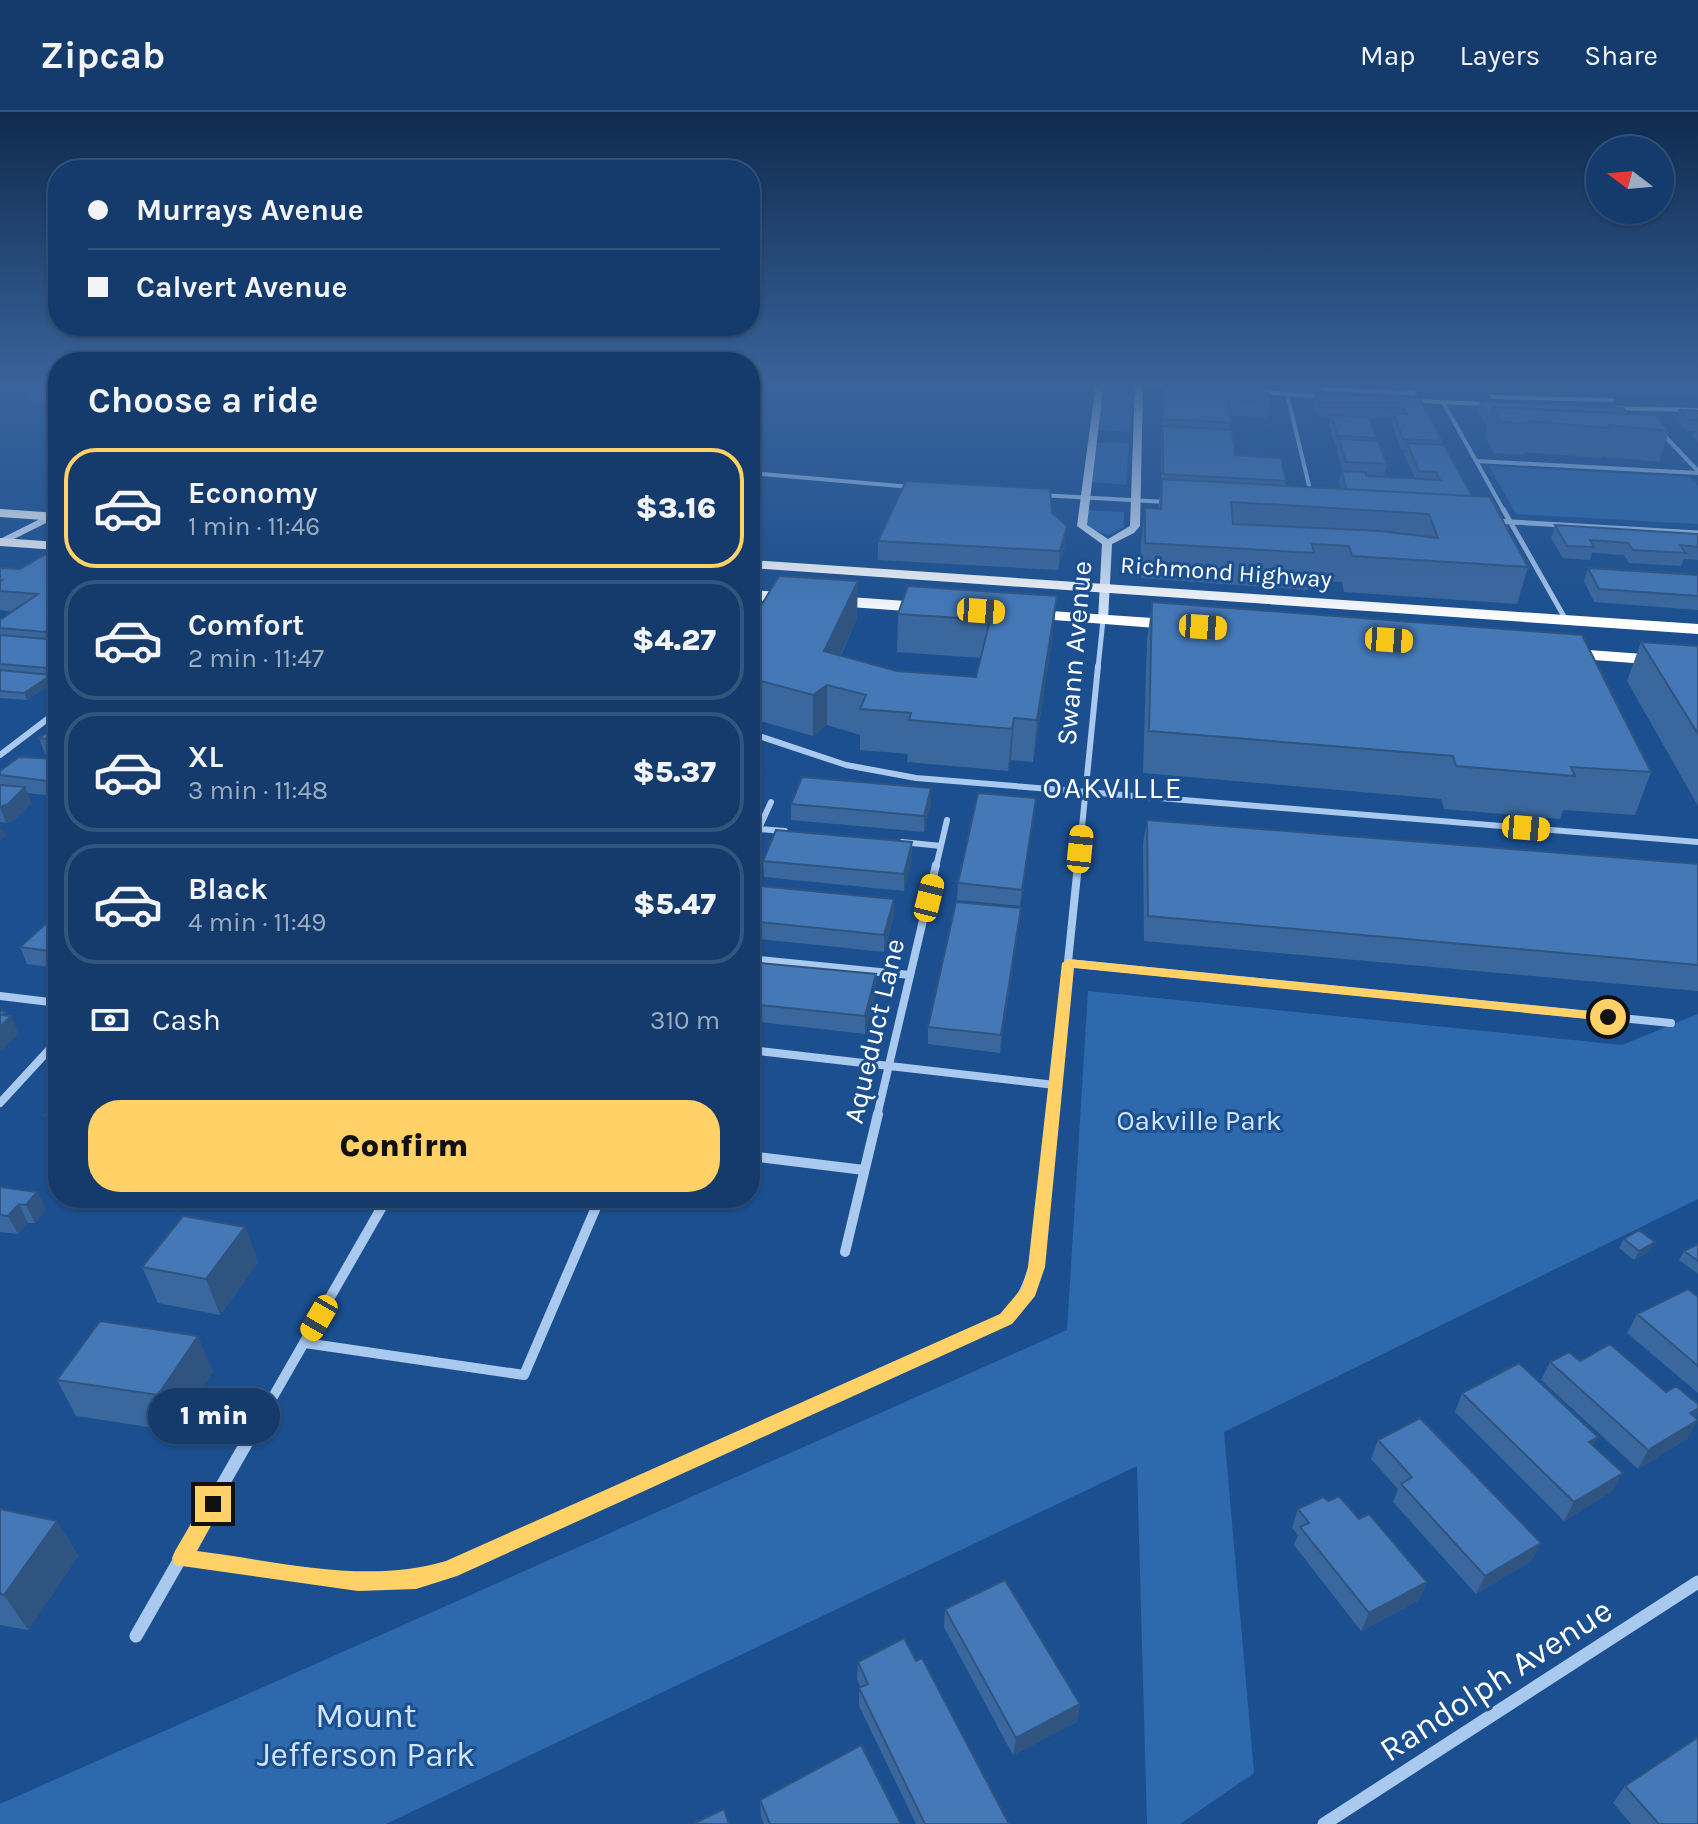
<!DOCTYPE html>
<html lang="en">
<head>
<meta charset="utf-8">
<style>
	:root { --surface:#143b6b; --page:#1d4271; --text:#f1f3f6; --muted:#9dadc1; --line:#33557e; --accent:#ffd166 }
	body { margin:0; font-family:Karla,sans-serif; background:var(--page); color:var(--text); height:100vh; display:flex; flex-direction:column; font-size:30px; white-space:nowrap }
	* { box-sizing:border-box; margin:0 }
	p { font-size:26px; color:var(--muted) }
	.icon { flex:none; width:44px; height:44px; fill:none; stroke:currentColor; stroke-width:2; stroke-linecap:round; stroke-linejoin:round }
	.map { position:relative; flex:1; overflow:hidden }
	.sheet { position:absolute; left:48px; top:240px; width:712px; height:856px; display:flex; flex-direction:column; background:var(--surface); border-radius:32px; box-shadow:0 2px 6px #0004,0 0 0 2px var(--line) }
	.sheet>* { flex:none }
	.top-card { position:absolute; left:48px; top:48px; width:712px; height:176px; border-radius:32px; box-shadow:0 2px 6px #0004,0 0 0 2px var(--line); display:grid; align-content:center; height:176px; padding:0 40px; background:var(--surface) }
	.needle { width:52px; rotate:286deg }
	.fabs { position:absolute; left:1586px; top:24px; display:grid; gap:16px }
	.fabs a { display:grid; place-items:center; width:88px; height:88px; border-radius:50%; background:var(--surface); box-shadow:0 2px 6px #0004,0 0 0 2px var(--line); font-size:40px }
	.end { position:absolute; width:36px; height:36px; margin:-18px; border:10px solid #ffd166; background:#111; box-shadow:0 0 0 4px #111 }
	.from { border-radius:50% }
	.bubble { position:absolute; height:56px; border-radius:28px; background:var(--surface); box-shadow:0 2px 6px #0004,0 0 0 2px var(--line); font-size:26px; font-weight:800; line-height:56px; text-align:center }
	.car { position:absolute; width:24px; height:48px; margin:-24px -12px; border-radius:10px; box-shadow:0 0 6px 2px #0007; background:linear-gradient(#f5c518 24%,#345 0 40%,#f5c518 0 76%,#345 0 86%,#f5c518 0) }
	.top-card b { display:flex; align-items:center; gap:28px; height:76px; font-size:30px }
	.top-card b+b { border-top:2px solid var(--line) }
	.top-card i { width:20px; height:20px; background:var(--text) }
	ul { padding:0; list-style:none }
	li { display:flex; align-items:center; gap:24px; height:120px; margin:0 16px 12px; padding:0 24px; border:4px solid var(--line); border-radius:32px }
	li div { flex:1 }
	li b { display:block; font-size:30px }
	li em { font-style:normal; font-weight:800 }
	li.active { border-color:var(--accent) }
	li>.icon { width:72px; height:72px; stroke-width:1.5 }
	h2 { padding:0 40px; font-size:36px; line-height:96px }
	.pay { display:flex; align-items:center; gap:20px; height:88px; padding:0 40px; font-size:30px }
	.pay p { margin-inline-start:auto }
	.cta { display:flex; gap:16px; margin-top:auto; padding:16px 40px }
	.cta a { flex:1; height:92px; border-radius:32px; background:var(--accent); color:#111; font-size:32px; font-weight:800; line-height:92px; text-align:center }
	header { display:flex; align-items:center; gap:48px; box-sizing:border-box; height:112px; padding:0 40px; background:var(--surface); border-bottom:2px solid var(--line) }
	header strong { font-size:38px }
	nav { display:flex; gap:44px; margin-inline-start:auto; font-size:28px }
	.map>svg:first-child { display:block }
</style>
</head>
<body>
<header>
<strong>Zipcab</strong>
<nav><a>Map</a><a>Layers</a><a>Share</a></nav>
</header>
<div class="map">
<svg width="1698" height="1712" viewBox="0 0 1698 1712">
	<rect width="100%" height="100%" fill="#1b4f8f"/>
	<path fill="#2e69ad" d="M1349,272H1698V284Z
		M1101,280L1132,282L1130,320L1097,318Z
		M1114,330L1129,332L1126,373L1090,370L1095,331Z
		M1489,354L1690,365L1698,374V412L1516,402Z
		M1086,398L1124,400V415L1109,423L1086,416Z
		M1088,879L1622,933L1698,902V1087L1224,1320L1254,1661L1180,1712H1147L1137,1354L386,1712H0V1692L1067,1218Z"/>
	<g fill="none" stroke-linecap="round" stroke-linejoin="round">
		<path stroke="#a9c9ee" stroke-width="4" d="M1287,282L1312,386
			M1443,290L1504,399
			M1660,319L1698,359
			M1477,349L1698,361
			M750,361L911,375
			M1040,383L1166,390"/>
		<path stroke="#a9c9ee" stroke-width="5" d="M1503,397L1566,508
			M1495,409L1698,421
			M1098,556L1103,508"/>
		<path stroke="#a9c9ee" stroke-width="6" d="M750,621L846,653L916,666L1698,730
			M0,643L58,599
			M759,717L785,719
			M902,730L941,734
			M750,736L771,690
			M936,755L947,708
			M1078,755L1098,554"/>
		<path stroke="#a9c9ee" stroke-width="8" d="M750,847L910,863
			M1068,851L1671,911
			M0,884L58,891
			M750,938L1055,973
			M0,991L58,928
			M877,1004L936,753
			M1052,1004L1078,753"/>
		<path stroke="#a9c9ee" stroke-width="10" d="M750,1044L864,1058
			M845,1140L878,1002
			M305,1231L524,1263L600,1086
			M254,1318L387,1086
			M758,1318L1006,1207C1050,1159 1046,1065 1052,1002"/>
		<path stroke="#a9c9ee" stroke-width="13" d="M182,1446L358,1469L416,1468L449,1457L763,1316
			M136,1524L255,1316
			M1324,1712L1698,1470"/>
		<path fill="#d6e6fa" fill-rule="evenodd" d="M1099,272H1106L1103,278L1087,413L1108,427L1130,414L1135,272H1174L1187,275L1183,277L1143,274L1140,414L1134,421L1112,432L1108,508L1103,511L1098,508L1102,432L1077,414L1095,278Z
			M1321,275L1413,279L1417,281L1413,283L1324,279Z
			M1243,277L1334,283L1338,285L1334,287L1246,281Z
			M1489,283L1612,286L1616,288L1612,290L1492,287Z
			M1398,286L1502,291L1506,293L1502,295L1401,290Z
			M1598,294L1698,296V300L1601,298Z
			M58,398V405L0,434V427Z"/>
		<path fill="#fff" fill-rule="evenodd" d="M0,397L58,401V409L0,405Z
			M0,426L58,430V438L0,434Z
			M750,448L1698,512V522L750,456Z
			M750,478L934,491L942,496L934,501L750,488Z
			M1022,497L1181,508L1189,513L1181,518L1016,505V499Z
			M1561,536L1698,546V556L1555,545L1553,541Z"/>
	</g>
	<path fill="#3a679d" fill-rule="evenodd" d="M22,272H58V290L27,288Z
		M1163,272L1270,290L1267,306L1230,304V318L1235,343L1286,369L1285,374L1341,377L1339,370L1342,359H1343L1337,339L1338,335H1336L1329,314L1331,306L1318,305L1313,292L1315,281L1420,286L1442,329L1441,333L1472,384L1528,455L1517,492L1344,480L1342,470L1309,468L1307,478L1141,466V431L1145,396L1158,397L1161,374L1162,283ZM1369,306H1393L1392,312L1401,338H1405L1404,342L1415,366L1367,364L1366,363L1384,364L1387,352L1375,329L1376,326Z
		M1480,289L1628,302L1669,319L1659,350L1601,344V346L1524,340L1523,343L1494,341L1485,325L1488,313H1486L1478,300Z
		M1680,298L1698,299V330L1693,324L1695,319H1686L1677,309Z
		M1052,401L1065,432L1058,458L878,448V429Z
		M1555,413L1698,422V448L1684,447L1681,454L1629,451L1624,443L1592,441L1590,448L1563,446L1551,426Z
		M58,435V567L27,588L0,586V508L13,500L0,498V456L20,457Z
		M1588,456L1698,463V498L1594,490L1584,469Z
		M908,474L1053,522L1033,650L1011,648L1008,659L907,650L908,642L860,638V623L827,613L813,624L750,606V512L857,506L841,544L897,559L976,565L980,546L897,540L898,502Z
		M1152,490L1651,660L1635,703L1563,698L1560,707L1444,697L1441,687L1143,661L1147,528Z
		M1641,530L1698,534V694L1627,569Z
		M58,613V643L45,642L39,626Z
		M58,647V681L54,684L27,681L31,691L15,708L6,711L0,710V659Z
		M750,660L762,677L757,688L750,687Z
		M931,691L924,720L791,708V692Z
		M1034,702L1020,794L957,788L958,771Z
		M1147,708L1698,752V879L1144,829L1143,731Z
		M912,730V746L904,779L764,765L763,749Z
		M750,773L894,787V804L884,840L750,826Z
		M58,786V809H56L49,792Z
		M1021,796L1000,941L928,932V915Z
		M58,811V856L27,852L20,835Z
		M750,850L876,862V880L865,922L750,909Z
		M58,989V1022L53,1021L45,1003Z
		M0,1075L37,1080L46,1098L35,1111H28L18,1122L0,1120Z
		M170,1086H221L217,1092Z
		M245,1115L258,1150L220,1203L158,1191L142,1155Z
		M1624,1127L1650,1139L1634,1148L1619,1136Z
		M1698,1132V1162L1679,1148L1684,1139Z
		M1698,1185V1281L1627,1221L1637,1202Z
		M1580,1249L1698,1292V1300L1687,1327L1638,1357L1541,1268L1550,1250Z
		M213,1259L175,1319L76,1304L57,1268Z
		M1462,1281L1594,1334L1612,1379L1564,1409L1455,1300Z
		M1378,1328L1541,1431L1531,1449L1476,1482L1393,1390L1398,1377L1371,1347Z
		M1328,1389L1359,1407L1427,1470L1419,1488L1361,1519L1294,1433L1298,1423L1292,1416L1298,1397Z
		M0,1397L57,1409L78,1444L28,1518L0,1513Z
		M945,1497L1080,1592L1077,1610L1013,1643L944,1515Z
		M858,1550L1009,1712H916L859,1594V1576H861L857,1567Z
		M1625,1674L1698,1712H1631L1613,1691Z
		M760,1688L901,1712H764L761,1705Z"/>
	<path fill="#305480" d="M755,318V324L750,334V328Z
		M1067,414L1065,432L1058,458L1060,439Z
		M858,469L857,506L827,574V613L813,624V583L824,539Z
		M1057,484L1053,522L1033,650L1037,608Z
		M58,511V537L52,541L45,520Z
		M58,549V567L27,588L24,581L51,563L48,556Z
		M1014,606L1011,648L1008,659L1012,617Z
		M58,661V681L54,684L48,669Z
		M762,661V677L757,688L756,672Z
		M25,675L31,691L15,708L6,711L0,695Z
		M931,676V691L924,720V704Z
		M1036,686L1034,702L1020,794L1022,778Z
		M2,716L6,724L0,729V718Z
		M912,730V746L904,779V762Z
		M894,787V804L884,840V823Z
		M1021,796L1019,813L1000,941L1001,923Z
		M876,862V880L865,922V904Z
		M5,900L8,907L11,904L19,922L0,940V915L2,903Z
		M37,1080L46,1098L35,1111L26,1093Z
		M19,1092L28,1111L18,1122L8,1104Z
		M245,1115L258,1150L220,1203L206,1167Z
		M1655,1130L1650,1139L1634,1148L1639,1139Z
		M198,1224L213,1259L175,1319L158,1283Z
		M1698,1297V1300L1691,1313L1698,1308L1687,1327L1638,1357L1648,1338L1690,1301Z
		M1598,1325L1589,1343V1330Z
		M1623,1361L1612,1379L1564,1409L1574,1390Z
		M57,1409L78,1444L28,1518L4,1483Z
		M1541,1431L1531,1449L1476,1482L1485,1464Z
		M1427,1470L1419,1488L1361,1519L1369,1501Z
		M1080,1592L1077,1610L1013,1643L1016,1626Z"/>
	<path fill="#4478b7" stroke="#305480" stroke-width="2" fill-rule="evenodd" d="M1163,272L1266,273L1270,290L1228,288L1231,311L1163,307Z
		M1315,281L1420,286L1442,329L1403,327L1394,302H1407L1404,296L1320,295Z
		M1480,289L1623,296L1628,302L1493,295L1491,302H1489Z
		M1493,295L1655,303L1669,319L1609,313L1610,316L1530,309L1531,312L1502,310Z
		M1680,298L1698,299V308H1690Z
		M1331,303L1369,305L1376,326L1338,324Z
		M1163,314L1232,318L1235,343L1281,346L1286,369L1163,362Z
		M750,318H755L750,328Z
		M1339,327L1378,329L1387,352L1346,350Z
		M1407,331L1444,333L1472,384L1346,377L1342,359L1365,360L1367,364L1440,368L1436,360L1419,359Z
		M1162,367L1490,385L1528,455L1352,444L1349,434L1312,432L1314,441L1145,431V396L1161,397ZM1231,390L1429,402L1438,426L1380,419L1233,412Z
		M906,369L1050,377L1052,401L1067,414L1060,439L878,429Z
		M1555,413L1698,422V435L1680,433L1686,441L1633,438L1628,431L1590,428L1594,435L1567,434Z
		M58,435V511L45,520L0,516V508L38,482L0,479V470L2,468H0V456L20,457Z
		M1588,456L1698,463V484L1599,477Z
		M779,464L858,469L824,539L897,559L976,565L990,508L898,502L908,474L1057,484L1037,608L1014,606L1012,617L909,608L911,601L860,597L866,583L827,573L813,583L750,566V512Z
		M1152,490L1582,523L1651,660L1571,655L1575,664L1456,654L1453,644L1149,619Z
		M0,523L58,528V549L48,556L0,552Z
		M1641,530L1698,534V622Z
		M0,558L51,563L24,581L0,579Z
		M58,613V628L39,626Z
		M19,645L58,647L55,649L58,650V661L48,669L0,663V659Z
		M750,660L762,661L756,672L750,671Z
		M802,665L931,676L924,704L791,692Z
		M0,673L25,675L8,692L0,695Z
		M978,681L1036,686L1022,778L958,771Z
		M1147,708L1698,752V853L1148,804Z
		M776,718L912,730L904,762L763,749Z
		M750,773L894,787L884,823L750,809Z
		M58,786V794L49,792Z
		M956,790L1021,796L1001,923L928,915Z
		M49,809L58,811V840L20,835Z
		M750,850L876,862L865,904L750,892Z
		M0,899L5,900L2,903L11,904L0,915Z
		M58,989V1005L45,1003Z
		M0,1075L37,1080L26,1093L19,1092L8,1104L0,1103Z
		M183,1104L245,1115L206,1167L142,1155Z
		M1639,1118L1655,1130L1639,1139L1624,1127Z
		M1698,1132V1149L1684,1139Z
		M1688,1177L1698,1185V1254L1637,1202Z
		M100,1209L198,1224L158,1283L57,1268Z
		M1610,1232L1666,1280L1676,1274L1698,1292V1297L1690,1301L1698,1308L1648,1338L1550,1250L1569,1240L1580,1249Z
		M1519,1251L1598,1325L1589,1330L1623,1361L1574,1390L1462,1281Z
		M1420,1306L1541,1431L1485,1464L1401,1372L1412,1365L1378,1328Z
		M1339,1384L1359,1407L1369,1402L1427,1470L1369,1501L1300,1415L1309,1411L1298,1397L1323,1385L1328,1389Z
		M0,1397L57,1409L4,1483L0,1482Z
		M1005,1468L1080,1592L1016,1626L945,1497Z
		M904,1526L916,1549L922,1546L1009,1712H925L859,1576L868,1572L858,1550Z
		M1698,1625V1712H1659L1625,1674Z
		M861,1633L901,1712H770L760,1688Z
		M724,1697L729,1712H693Z"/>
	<linearGradient id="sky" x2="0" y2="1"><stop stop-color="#0f2b4f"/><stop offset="0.53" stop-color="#39639b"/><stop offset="1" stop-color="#39639b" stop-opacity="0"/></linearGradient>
	<rect width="1698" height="512" fill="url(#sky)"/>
	<path fill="#ffd166" d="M1068,847L1608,901L1614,905L1608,909L1074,856L1045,1155L1035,1184L1012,1212L457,1464L416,1477L358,1479L175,1453L172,1446L175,1439L206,1386L213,1383L220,1386L223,1392L197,1439C278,1449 367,1473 446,1449L1000,1202L1022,1176L1028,1155L1062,851Z"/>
	<g text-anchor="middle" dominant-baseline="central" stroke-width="6" stroke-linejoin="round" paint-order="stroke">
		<g font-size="24" fill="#fff" stroke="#1b4f8f">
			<text transform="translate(1226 460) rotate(4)">Richmond Highway</text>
		</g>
		<g font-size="28" fill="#fff" stroke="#1b4f8f">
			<text transform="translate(1074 541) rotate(-85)">Swann Avenue</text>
			<text transform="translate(874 919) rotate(-77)">Aqueduct Lane</text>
		</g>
		<g font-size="28" fill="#cfe3fa" stroke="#1b4f8f">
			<text x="1199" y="1008">Oakville Park</text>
		</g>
		<g font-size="30" letter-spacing="2" fill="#fff" stroke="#1b4f8f">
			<text x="1113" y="676">OAKVILLE</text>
		</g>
		<g font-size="34" fill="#fff" stroke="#1b4f8f">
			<text transform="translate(1496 1568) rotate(-33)">Randolph Avenue</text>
		</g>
		<g font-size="34" fill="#cfe3fa" stroke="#1b4f8f">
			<text x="366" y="1604">Mount<tspan x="366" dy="39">Jefferson Park</tspan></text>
		</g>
	</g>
</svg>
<div class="fabs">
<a><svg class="needle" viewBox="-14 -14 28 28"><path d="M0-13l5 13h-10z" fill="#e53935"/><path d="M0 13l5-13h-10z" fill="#9dadc1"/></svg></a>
</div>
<i class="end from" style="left:1608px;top:905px"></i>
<i class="end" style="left:213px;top:1392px"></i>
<div class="bubble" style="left:148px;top:1276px;width:132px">1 min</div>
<i class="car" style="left:981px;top:499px;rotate:94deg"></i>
<i class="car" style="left:1203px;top:515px;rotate:94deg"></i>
<i class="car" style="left:1389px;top:528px;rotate:94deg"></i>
<i class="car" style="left:1526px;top:716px;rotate:95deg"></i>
<i class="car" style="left:1080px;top:737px;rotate:6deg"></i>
<i class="car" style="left:929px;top:786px;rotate:14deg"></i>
<i class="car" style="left:319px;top:1206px;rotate:210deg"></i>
<div class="top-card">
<b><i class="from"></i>Murrays Avenue</b>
<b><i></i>Calvert Avenue</b>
</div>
<section class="sheet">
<h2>Choose a ride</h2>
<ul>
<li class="active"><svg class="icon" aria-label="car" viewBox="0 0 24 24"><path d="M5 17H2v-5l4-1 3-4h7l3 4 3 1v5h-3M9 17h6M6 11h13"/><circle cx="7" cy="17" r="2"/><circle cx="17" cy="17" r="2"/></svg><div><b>Economy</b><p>1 min · 11:46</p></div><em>$3.16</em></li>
<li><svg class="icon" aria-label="car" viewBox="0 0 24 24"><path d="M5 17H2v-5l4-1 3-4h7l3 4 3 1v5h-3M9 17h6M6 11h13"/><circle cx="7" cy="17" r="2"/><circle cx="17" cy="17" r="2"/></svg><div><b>Comfort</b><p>2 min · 11:47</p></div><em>$4.27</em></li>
<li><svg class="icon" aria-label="car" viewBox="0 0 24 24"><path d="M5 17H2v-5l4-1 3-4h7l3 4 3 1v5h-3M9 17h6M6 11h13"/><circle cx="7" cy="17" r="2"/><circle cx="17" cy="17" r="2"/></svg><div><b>XL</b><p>3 min · 11:48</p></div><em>$5.37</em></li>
<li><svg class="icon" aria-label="car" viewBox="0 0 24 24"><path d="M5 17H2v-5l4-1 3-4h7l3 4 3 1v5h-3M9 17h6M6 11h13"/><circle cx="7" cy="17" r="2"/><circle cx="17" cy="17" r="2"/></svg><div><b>Black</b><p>4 min · 11:49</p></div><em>$5.47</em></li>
</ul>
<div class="pay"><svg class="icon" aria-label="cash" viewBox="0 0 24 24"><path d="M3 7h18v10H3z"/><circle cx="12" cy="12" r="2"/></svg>Cash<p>310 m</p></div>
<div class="cta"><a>Confirm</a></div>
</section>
</div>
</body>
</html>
